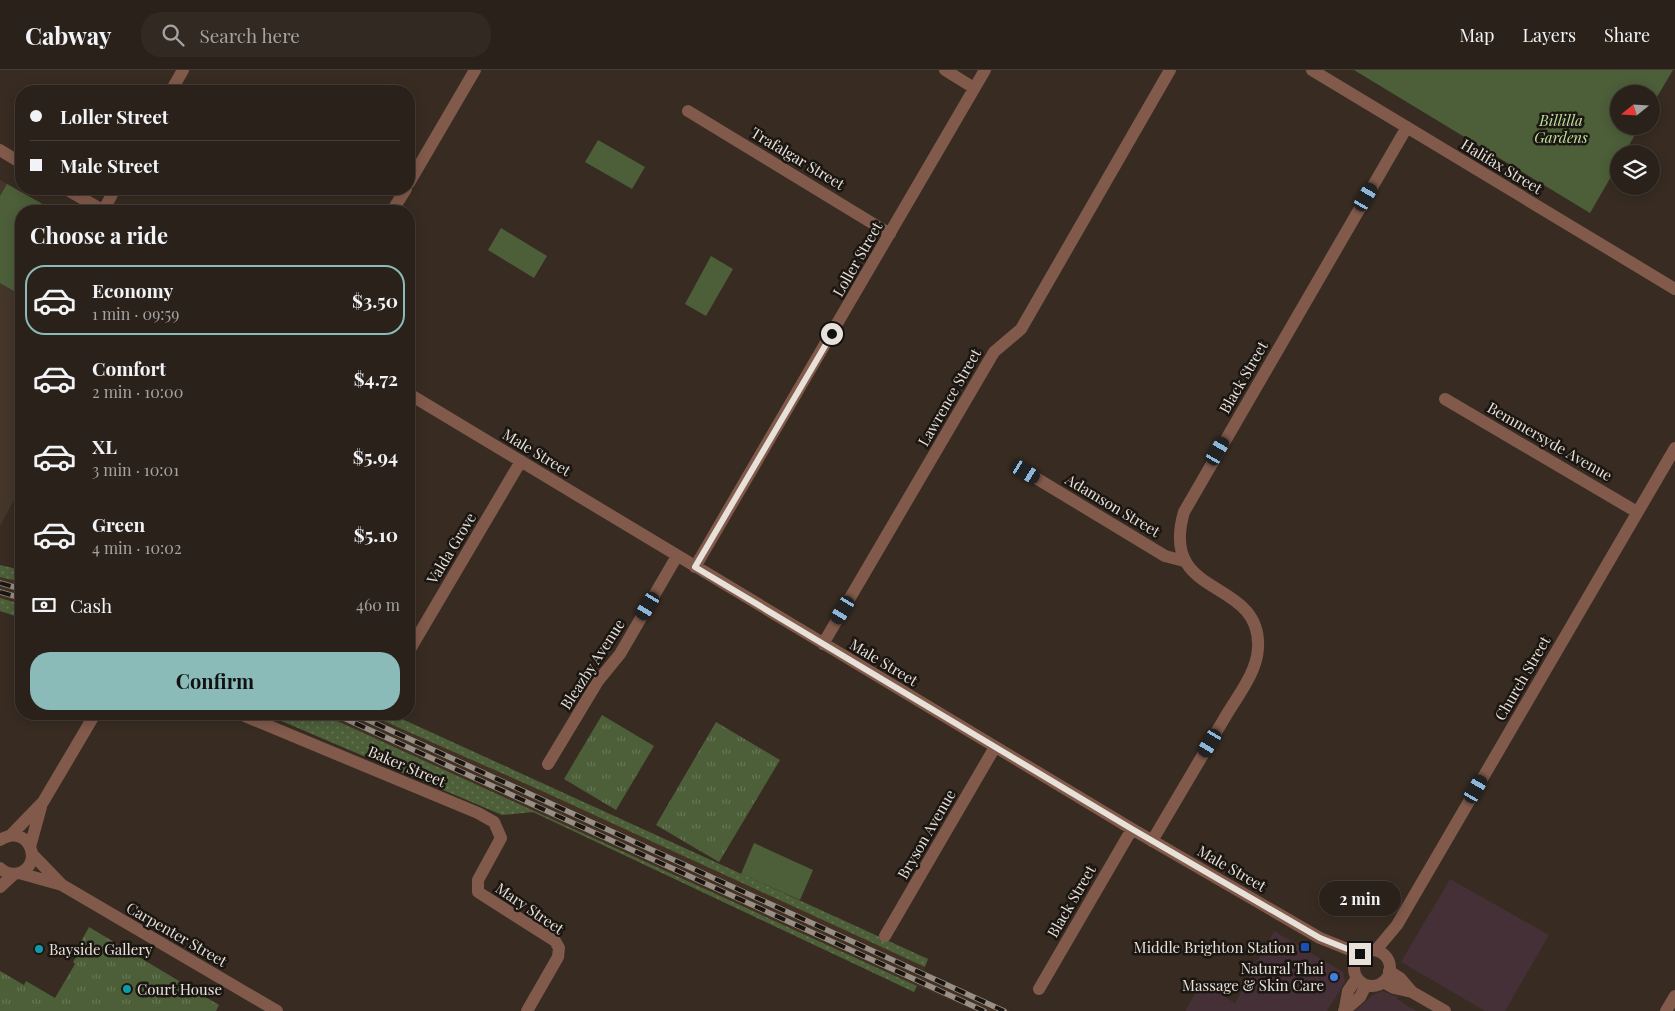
<!DOCTYPE html>
<html lang="en">
<head>
<meta charset="utf-8">
<style>
	:root { --surface:#2a211a; --page:#322923; --text:#f1f3f6; --muted:#a5a3a2; --line:#463e39; --accent:#8bbbb9 }
	body { margin:0; font-family:"Playfair Display",serif; background:var(--page); color:var(--text); height:100vh; display:flex; flex-direction:column; font-size:19px; white-space:nowrap }
	* { box-sizing:border-box; margin:0 }
	p { font-size:16px; color:var(--muted) }
	.icon { flex:none; width:28px; height:28px; fill:none; stroke:currentColor; stroke-width:2; stroke-linecap:round; stroke-linejoin:round }
	.map { position:relative; flex:1; overflow:hidden }
	.sheet { position:absolute; left:15px; top:135px; width:400px; height:515px; display:flex; flex-direction:column; background:var(--surface); border-radius:20px; box-shadow:0 2px 12px #0003,0 0 0 1px var(--line) }
	.sheet>* { flex:none }
	.hud { position:absolute; left:15px; top:15px; width:400px; height:110px; border-radius:20px; box-shadow:0 2px 12px #0003,0 0 0 1px var(--line); display:grid; align-content:center; height:110px; padding:0 15px; background:var(--surface) }
	.needle { width:32px; rotate:252deg }
	.fabs { position:absolute; left:1610px; top:15px; display:grid; gap:10px }
	.fabs a { display:grid; place-items:center; width:50px; height:50px; border-radius:50%; background:var(--surface); box-shadow:0 2px 12px #0003,0 0 0 1px var(--line); font-size:25px }
	.end { position:absolute; width:22px; height:22px; margin:-11px; border:6px solid #e8e1da; background:#111; box-shadow:0 0 0 2px #111 }
	.from { border-radius:50% }
	.bubble { position:absolute; height:35px; border-radius:18px; background:var(--surface); box-shadow:0 2px 12px #0003,0 0 0 1px var(--line); font-size:16px; font-weight:700; line-height:35px; text-align:center }
	.car { position:absolute; width:15px; height:30px; margin:-15px -8px; border-radius:6px; box-shadow:0 0 4px 1px #0007; background:linear-gradient(#222 24%,#8ab4d8 0 40%,#222 0 76%,#8ab4d8 0 86%,#222 0) }
	.hud b { display:flex; align-items:center; gap:18px; height:48px; font-size:19px }
	.hud b+b { border-top:1px solid var(--line) }
	.hud i { width:12px; height:12px; background:var(--text) }
	ul { padding:0; list-style:none }
	li { display:flex; align-items:center; gap:15px; height:70px; margin:0 10px 8px; padding:0 5px; border:2px solid transparent; border-radius:20px }
	li div { flex:1 }
	li b { display:block; font-size:19px }
	li em { font-style:normal; font-weight:700 }
	li.selected { border-color:var(--accent) }
	li>.icon { width:45px; height:45px; stroke-width:1.5 }
	h2 { padding:0 15px; font-size:22px; line-height:60px }
	.pay { display:flex; align-items:center; gap:12px; height:55px; padding:0 15px; font-size:19px }
	.pay p { margin-inline-start:auto }
	.action { display:flex; gap:10px; margin-top:auto; padding:10px 15px }
	.action a { flex:1; height:58px; border-radius:20px; background:var(--accent); color:#111; font-size:20px; font-weight:700; line-height:58px; text-align:center }
	header { display:flex; align-items:center; gap:30px; box-sizing:border-box; height:70px; padding:0 25px; background:var(--surface); border-bottom:1px solid var(--line) }
	header strong { font-size:24px }
	nav { display:flex; gap:28px; margin-inline-start:auto; font-size:18px }
	.search { width:350px; height:45px; background:var(--page); display:flex; align-items:center; gap:12px; box-sizing:border-box; padding:0 18px; border-radius:20px; color:var(--muted); font-size:19px }
	.map>svg:first-child { display:block }
</style>
</head>
<body>
<header>
<strong>Cabway</strong>
<div class="search"><svg class="icon" aria-label="search" viewBox="0 0 24 24"><circle cx="10" cy="10" r="6"/><path d="M15 15l6 6"/></svg>Search here</div>
<nav><a>Map</a><a>Layers</a><a>Share</a></nav>
</header>
<div class="map">
<svg width="1675" height="941" viewBox="0 0 1675 941">
	<defs>
		<pattern id="grass-dots" width="8" height="8" patternUnits="userSpaceOnUse" patternTransform="scale(1.25)"><rect width="8" height="8" fill="#4c5f39"/><path d="M2 2h.1M6 6h.1" fill="none" stroke="#667655" stroke-width="1.8" stroke-linecap="round"/></pattern>
		<pattern id="park-tufts" width="24" height="20" patternUnits="userSpaceOnUse" patternTransform="scale(1.25)"><rect width="24" height="20" fill="#4c5f39"/><path d="M3 7l-1-3M5 7V3M7 7l1-3M15 17l-1-3M17 17v-4M19 17l1-3" fill="none" stroke="#667655"/></pattern>
	</defs>
	<rect width="100%" height="100%" fill="#382c22"/>
	<path fill="#443036" d="M1450,809L1549,865L1505,941H1485L1401,892Z
		M1274,861L1343,902L1345,912L1327,941H1185L1201,913L1235,933Z
		M1382,921L1398,927L1397,929L1416,941H1355L1373,925Z"/>
	<path fill="#45362a" d="M0,110L55,141H21V417L0,456Z"/>
	<path fill="#433223" d="M0,507L21,512V534L0,528Z
		M322,644H368L542,721L925,897L924,901L1011,941H976L917,916Z"/>
	<path fill="url(#grass-dots)" d="M0,495L21,500V512L0,507Z
		M0,528L21,534V548L0,541Z
		M265,644H322L917,916L914,922L533,742L502,745Z
		M368,644H391L928,889L925,897L542,721Z"/>
	<path fill="url(#park-tufts)" d="M602,645L654,676L616,740L564,709Z
		M716,652L780,690L719,792L656,755Z
		M89,857L219,935L216,941H0V901L24,915L26,911L55,928L75,894L73,892L78,884L75,882Z"/>
	<path fill="#4c5f39" d="M1354,0H1673L1651,37V24H1619V56H1640L1624,84H1619V93L1590,143Z
		M598,70L645,97L632,119L585,92Z
		M7,114L55,141H21V225L0,213V126Z
		M501,158L547,186L534,208L488,180Z
		M711,186L733,199L706,246L685,234Z
		M754,773L813,800L800,830L741,804Z"/>
	<g fill="none" stroke-linecap="round" stroke-linejoin="round">
		<path stroke="#815a4b" stroke-width="12" d="M945,0L974,18
			M1312,0L1675,219
			M171,21L183,0
			M688,41L890,164
			M0,80L21,93
			M409,113L475,0
			M66,119L104,141
			M103,141L115,119
			M392,141L406,119
			M409,324L1132,759L1320,868L1360,884
			M1445,329L1637,442
			M1026,402L1165,486L1184,491
			M695,497L985,0
			M823,574L994,282L1021,259L1170,0
			M409,581L521,391
			M240,644L478,743L494,752L501,768L478,810V822L555,871L559,878L558,887L527,941
			M548,694L598,611L620,584L677,486
			M11,765L43,732L95,644
			M0,770C28,752 45,794 19,803C12,805 5,803 0,798
			M1152,771C1176,730 1200,690 1224,649C1236,628 1257,603 1258,578C1262,506 1158,531 1184,442L1407,57
			M30,777L41,737
			M32,784L62,815L277,941
			M19,803L62,815
			M0,817L14,804
			M885,866L995,677
			M1376,880L1397,855L1675,378
			M1354 898a18 18 0 1 1 36 0a18 18 0 1 1-36 0Z
			M1389,901L1400,908L1412,922
			M1383,912L1394,918L1412,922L1445,941
			M1039,919L1132,759
			M1345,938L1348,921L1357,908
			M1344,941L1360,927L1366,915
			M1666,941L1675,926"/>
		<g stroke="#988f86" stroke-width="5.5">
			<path id="rail" d="M0,513L21,519
				M0,522L21,528
				M335,644L984,941
				M355,644L1004,941"/>
		</g>
		<use href="#rail" stroke="#1b1611" stroke-width="4" stroke-dasharray="11" stroke-linecap="butt"/>
	</g>
	<g fill="none" stroke-linecap="round" stroke-linejoin="round">
		<path stroke="#e8e1da" stroke-width="6" d="M832,264L695,497L1132,759L1320,868L1360,884"/>
	</g>
	<rect fill="#1a4fb4" stroke="#1b1611" stroke-width="2" x="1300" y="872" width="10" height="10" rx="2.5"/>
	<g fill="#0f9aa8" stroke="#1b1611" stroke-width="2">
		<circle cx="39" cy="879" r="5"/>
		<circle cx="127" cy="919" r="5"/>
	</g>
	<circle fill="#3f7fe0" stroke="#1b1611" stroke-width="2" cx="1334" cy="907" r="5"/>
	<g text-anchor="middle" dominant-baseline="central" stroke-width="5" stroke-linejoin="round" paint-order="stroke">
		<g font-size="15" font-style="italic" fill="#bee19d" stroke="#1b1611">
			<text x="1561" y="50">Billilla<tspan x="1561" dy="17">Gardens</tspan></text>
		</g>
		<g font-size="15" fill="#e8e1da" stroke="#1b1611">
			<text transform="translate(798 88) rotate(31)">Trafalgar Street</text>
			<text transform="translate(1502 96) rotate(31)">Halifax Street</text>
			<text transform="translate(857 189) rotate(-60)">Loller Street</text>
			<text transform="translate(1243 307) rotate(-60)">Black Street</text>
			<text transform="translate(949 327) rotate(-60)">Lawrence Street</text>
			<text transform="translate(1550 371) rotate(30)">Bemmersyde Avenue</text>
			<text transform="translate(537 382) rotate(31)">Male Street</text>
			<text transform="translate(1113 435) rotate(31)">Adamson Street</text>
			<text transform="translate(451 478) rotate(-59)">Valda Grove</text>
			<text transform="translate(884 592) rotate(31)">Male Street</text>
			<text transform="translate(592 594) rotate(-57)">Bleazby Avenue</text>
			<text transform="translate(1522 608) rotate(-60)">Church Street</text>
			<text transform="translate(407 696) rotate(23)">Baker Street</text>
			<text transform="translate(926 764) rotate(-60)">Bryson Avenue</text>
			<text transform="translate(1232 798) rotate(30)">Male Street</text>
			<text transform="translate(1071 831) rotate(-60)">Black Street</text>
			<text transform="translate(530 838) rotate(34)">Mary Street</text>
			<text transform="translate(177 864) rotate(30)">Carpenter Street</text>
		</g>
		<g font-size="15" fill="#e8e1da" stroke="#1b1611" text-anchor="end">
			<text x="1295" y="877">Middle Brighton Station</text>
			<text x="49" y="879" text-anchor="start">Bayside Gallery</text>
			<text x="1324" y="898">Natural Thai<tspan x="1324" dy="17">Massage &amp; Skin Care</tspan></text>
			<text x="137" y="919" text-anchor="start">Court House</text>
		</g>
	</g>
</svg>
<div class="fabs">
<a><svg class="needle" viewBox="-14 -14 28 28"><path d="M0-13l5 13h-10z" fill="#e53935"/><path d="M0 13l5-13h-10z" fill="#a5a3a2"/></svg></a>
<a><svg class="icon" aria-label="layers" viewBox="0 0 24 24"><path d="M12 4l9 5-9 5-9-5zM3 14l9 5 9-5"/></svg></a>
</div>
<i class="end from" style="left:832px;top:264px"></i>
<i class="end" style="left:1360px;top:884px"></i>
<div class="bubble" style="left:1319px;top:811px;width:82px">2 min</div>
<i class="car" style="left:1366px;top:127px;rotate:30deg"></i>
<i class="car" style="left:1218px;top:381px;rotate:30deg"></i>
<i class="car" style="left:1026px;top:402px;rotate:121deg"></i>
<i class="car" style="left:648px;top:536px;rotate:211deg"></i>
<i class="car" style="left:843px;top:540px;rotate:211deg"></i>
<i class="car" style="left:1210px;top:673px;rotate:211deg"></i>
<i class="car" style="left:1476px;top:719px;rotate:30deg"></i>
<div class="hud">
<b><i class="from"></i>Loller Street</b>
<b><i></i>Male Street</b>
</div>
<section class="sheet">
<h2>Choose a ride</h2>
<ul>
<li class="selected"><svg class="icon" aria-label="car" viewBox="0 0 24 24"><path d="M5 17H2v-5l4-1 3-4h7l3 4 3 1v5h-3M9 17h6M6 11h13"/><circle cx="7" cy="17" r="2"/><circle cx="17" cy="17" r="2"/></svg><div><b>Economy</b><p>1 min · 09:59</p></div><em>$3.50</em></li>
<li><svg class="icon" aria-label="car" viewBox="0 0 24 24"><path d="M5 17H2v-5l4-1 3-4h7l3 4 3 1v5h-3M9 17h6M6 11h13"/><circle cx="7" cy="17" r="2"/><circle cx="17" cy="17" r="2"/></svg><div><b>Comfort</b><p>2 min · 10:00</p></div><em>$4.72</em></li>
<li><svg class="icon" aria-label="car" viewBox="0 0 24 24"><path d="M5 17H2v-5l4-1 3-4h7l3 4 3 1v5h-3M9 17h6M6 11h13"/><circle cx="7" cy="17" r="2"/><circle cx="17" cy="17" r="2"/></svg><div><b>XL</b><p>3 min · 10:01</p></div><em>$5.94</em></li>
<li><svg class="icon" aria-label="car" viewBox="0 0 24 24"><path d="M5 17H2v-5l4-1 3-4h7l3 4 3 1v5h-3M9 17h6M6 11h13"/><circle cx="7" cy="17" r="2"/><circle cx="17" cy="17" r="2"/></svg><div><b>Green</b><p>4 min · 10:02</p></div><em>$5.10</em></li>
</ul>
<div class="pay"><svg class="icon" aria-label="cash" viewBox="0 0 24 24"><path d="M3 7h18v10H3z"/><circle cx="12" cy="12" r="2"/></svg>Cash<p>460 m</p></div>
<div class="action"><a>Confirm</a></div>
</section>
</div>
</body>
</html>
